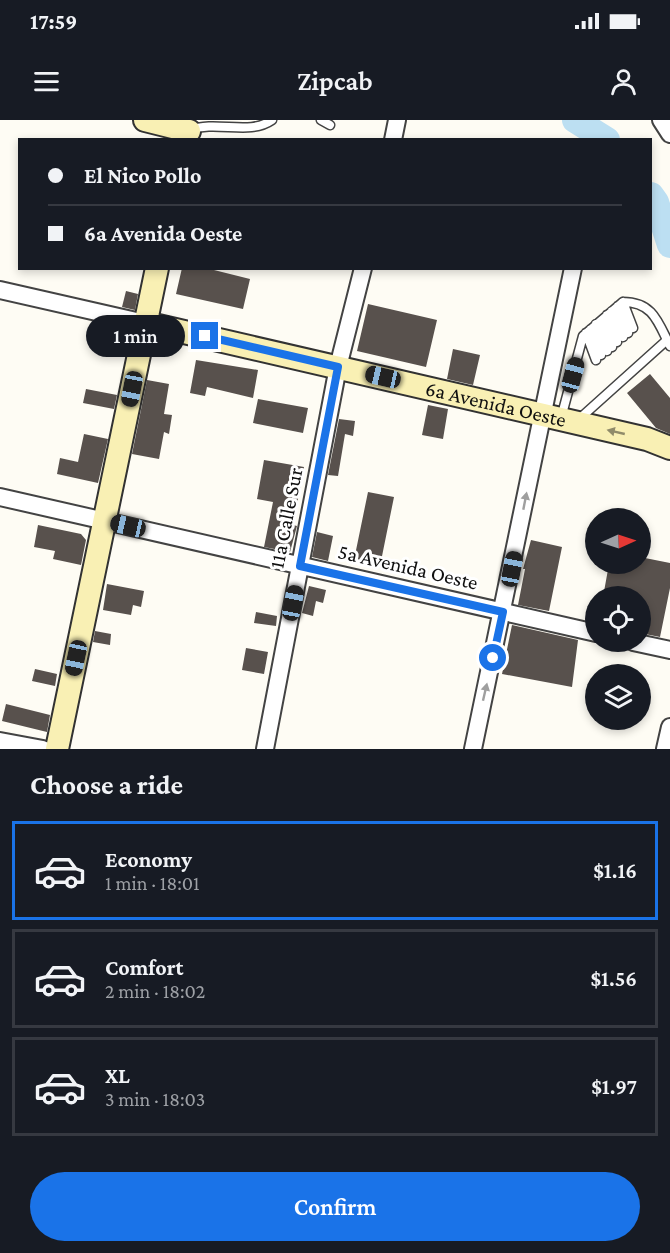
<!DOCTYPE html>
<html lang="en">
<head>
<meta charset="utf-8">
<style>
	:root { --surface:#171b24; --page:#242831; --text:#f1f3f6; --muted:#9ea1a6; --line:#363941; --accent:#1a73e8 }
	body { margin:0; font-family:"Crimson Pro",serif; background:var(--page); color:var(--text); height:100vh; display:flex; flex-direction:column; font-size:22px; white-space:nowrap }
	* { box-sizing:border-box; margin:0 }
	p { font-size:20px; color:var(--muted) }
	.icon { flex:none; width:33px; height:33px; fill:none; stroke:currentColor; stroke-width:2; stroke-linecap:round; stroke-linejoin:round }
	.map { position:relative; height:629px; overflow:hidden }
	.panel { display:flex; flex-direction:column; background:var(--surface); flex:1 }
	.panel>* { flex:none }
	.guide { position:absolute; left:18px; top:18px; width:634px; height:132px; border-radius:0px; box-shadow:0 3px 9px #0003; display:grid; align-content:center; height:132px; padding:0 30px; background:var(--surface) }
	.needle { width:39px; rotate:87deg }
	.fabs { position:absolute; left:585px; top:388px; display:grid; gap:12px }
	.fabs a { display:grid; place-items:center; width:66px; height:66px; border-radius:50%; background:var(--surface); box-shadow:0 3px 9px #0003; font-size:30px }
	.end { position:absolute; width:27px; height:27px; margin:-14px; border:8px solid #1a73e8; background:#fff; box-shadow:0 0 0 3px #fff }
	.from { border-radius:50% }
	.bubble { position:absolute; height:42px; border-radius:21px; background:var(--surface); box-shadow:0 3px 9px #0003; font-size:20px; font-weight:600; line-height:42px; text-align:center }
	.car { position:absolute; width:18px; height:36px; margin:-18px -9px; border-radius:8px; box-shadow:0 0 4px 2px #0007; background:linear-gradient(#222 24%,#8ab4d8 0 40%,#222 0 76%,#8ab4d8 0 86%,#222 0) }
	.guide b { display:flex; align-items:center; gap:21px; height:57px; font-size:22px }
	.guide b+b { border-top:2px solid var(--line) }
	.guide i { width:15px; height:15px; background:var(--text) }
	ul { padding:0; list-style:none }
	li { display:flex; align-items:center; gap:18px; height:99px; margin:0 12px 9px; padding:0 18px; border:3px solid var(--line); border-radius:0px }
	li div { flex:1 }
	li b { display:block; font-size:22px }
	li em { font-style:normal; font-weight:600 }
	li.active { border-color:var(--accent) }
	li>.icon { width:54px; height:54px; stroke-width:1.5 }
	h2 { padding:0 30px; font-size:27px; line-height:72px }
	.action { display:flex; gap:12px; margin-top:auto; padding:12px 30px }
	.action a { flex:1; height:69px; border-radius:36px; background:var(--accent); color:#fff; font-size:24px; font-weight:600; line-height:69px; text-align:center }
	.status { display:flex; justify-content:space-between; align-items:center; height:42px; padding:0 30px; background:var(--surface); direction:ltr }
	.status svg { height:16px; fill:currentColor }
	header { display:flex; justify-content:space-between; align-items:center; height:78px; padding:0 30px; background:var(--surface); font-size:27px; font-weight:600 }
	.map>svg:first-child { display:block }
</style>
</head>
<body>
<div class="status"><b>17:59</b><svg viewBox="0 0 49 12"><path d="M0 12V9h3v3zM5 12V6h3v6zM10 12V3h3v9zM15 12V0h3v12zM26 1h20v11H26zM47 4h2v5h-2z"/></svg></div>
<header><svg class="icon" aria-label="menu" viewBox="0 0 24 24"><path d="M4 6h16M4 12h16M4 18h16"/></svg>Zipcab<svg class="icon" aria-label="person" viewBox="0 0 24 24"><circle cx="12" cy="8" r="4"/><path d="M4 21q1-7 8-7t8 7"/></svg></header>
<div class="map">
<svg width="670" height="629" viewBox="0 0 670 629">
	<rect width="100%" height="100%" fill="#fefcf4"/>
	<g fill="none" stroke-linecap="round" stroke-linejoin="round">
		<path stroke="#bcdff2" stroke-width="26" d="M575,0L607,20
			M651,75L656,82L670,125"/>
	</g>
	<path fill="#58514d" d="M182,148H206L250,159L243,189L176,174Z
		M126,171L138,174L135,190L122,187Z
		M368,184L437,200L426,247L357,231Z
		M113,219L128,222L125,235L111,231Z
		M453,229L480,235L473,265L447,259Z
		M196,240L258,250L253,278L207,267L205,276L190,273Z
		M650,254L670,278V314L656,308L627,273Z
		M147,260L169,264L164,294L172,295L169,314L164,312L159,339L132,334Z
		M86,269L117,275L114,289L83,283Z
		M258,279L308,288L303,313L253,303Z
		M428,285L448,289L443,319L422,315Z
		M339,299L355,301L353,316L345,314L338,356L328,355Z
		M84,314L108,319L98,363L57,354L60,338L78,342Z
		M264,340L304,347L293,405L297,406L290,432L264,427L273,382L257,379Z
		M368,372L394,377L380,446L354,440Z
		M38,405L81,414L86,420L81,445L53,439L55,431L34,427Z
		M317,412L333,416L328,441L312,437Z
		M531,420L562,427L549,491L518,485L525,449H523Z
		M640,437L670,443V468L660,517L640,513V477H603L609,444H640Z
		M107,464L144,471L141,487L133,485L131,495L103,490Z
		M309,466L326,470L323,483L316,481L313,496L302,493Z
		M256,492L277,496L276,506L254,503Z
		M512,505L578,520L572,567L502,554Z
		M95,511L111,514L110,525L93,522Z
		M246,528L268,532L264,554L242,550Z
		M35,549L57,554L55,566L32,561Z
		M6,584L50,595L47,612L2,601Z"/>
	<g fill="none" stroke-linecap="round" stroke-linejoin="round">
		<g stroke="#434343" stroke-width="11">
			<path id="lane" d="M321,0L330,5
				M189,10C218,0 249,16 272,0
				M623,182L633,208
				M618,186L628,213
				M612,191L623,217
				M607,195L617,222
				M602,200L612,227
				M596,204L607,231
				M591,209L601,235
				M586,213L596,240
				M561,298L583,216L623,182C653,182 658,202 670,226
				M578,300L667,220"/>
		</g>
		<g stroke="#434343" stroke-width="20">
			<path id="street" d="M661,0L670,14
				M393,20L397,0
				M0,170L145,203
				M0,377L596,513
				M633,522L670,530
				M0,621L43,629
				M265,629L338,247L363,148
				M473,629L573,148
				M665,629L670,607"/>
		</g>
		<g stroke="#323232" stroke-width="26">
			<g id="secondary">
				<path d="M145,0L189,11"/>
				<path id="s1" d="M145,203L647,319L670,328"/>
				<path d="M57,629L157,148"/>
			</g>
		</g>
		<use href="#lane" stroke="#fff" stroke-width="8"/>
		<use href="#street" stroke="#fff" stroke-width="16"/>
		<use href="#secondary" stroke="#f9f0b4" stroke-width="22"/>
	</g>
	<defs><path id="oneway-solid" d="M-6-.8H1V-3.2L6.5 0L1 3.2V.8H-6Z" transform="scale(1.5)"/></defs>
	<use fill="#908b6a" href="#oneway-solid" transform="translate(616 312) rotate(-167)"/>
	<g fill="#9f9f9f">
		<use href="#oneway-solid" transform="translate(525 381) rotate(-79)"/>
		<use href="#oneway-solid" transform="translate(485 572) rotate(-77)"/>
	</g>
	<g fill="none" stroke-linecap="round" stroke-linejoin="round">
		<path stroke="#1a73e8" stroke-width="8" d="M205,216L338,247L300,446L503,492L493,538"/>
	</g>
	<g text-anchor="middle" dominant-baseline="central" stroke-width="6" stroke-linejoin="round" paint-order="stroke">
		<g font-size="21" fill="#101010" stroke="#fff">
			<text stroke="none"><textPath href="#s1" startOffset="360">6a Avenida Oeste</textPath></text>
			<text transform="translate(286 398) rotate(-79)">11a Calle Sur</text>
			<text transform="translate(408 447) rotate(13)">5a Avenida Oeste</text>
		</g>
	</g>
</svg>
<div class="fabs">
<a><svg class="needle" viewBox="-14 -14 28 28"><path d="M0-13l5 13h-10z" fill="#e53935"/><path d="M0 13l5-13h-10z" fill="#9ea1a6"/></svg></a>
<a><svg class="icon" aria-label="locate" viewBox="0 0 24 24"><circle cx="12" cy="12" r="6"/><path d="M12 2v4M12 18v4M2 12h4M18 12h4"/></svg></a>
<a><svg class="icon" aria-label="layers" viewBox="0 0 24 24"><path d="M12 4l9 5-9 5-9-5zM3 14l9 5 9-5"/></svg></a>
</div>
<i class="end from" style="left:493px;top:538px"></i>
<i class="end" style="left:205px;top:216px"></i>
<div class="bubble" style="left:86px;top:195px;width:99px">1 min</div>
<i class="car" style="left:573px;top:255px;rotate:15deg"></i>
<i class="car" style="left:383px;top:257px;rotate:283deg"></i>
<i class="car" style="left:132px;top:269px;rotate:191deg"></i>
<i class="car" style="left:128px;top:406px;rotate:283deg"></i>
<i class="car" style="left:512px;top:449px;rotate:11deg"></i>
<i class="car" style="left:293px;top:483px;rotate:11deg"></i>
<i class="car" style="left:76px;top:538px;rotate:192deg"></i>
<div class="guide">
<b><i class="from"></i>El Nico Pollo</b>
<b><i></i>6a Avenida Oeste</b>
</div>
</div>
<section class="panel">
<h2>Choose a ride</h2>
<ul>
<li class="active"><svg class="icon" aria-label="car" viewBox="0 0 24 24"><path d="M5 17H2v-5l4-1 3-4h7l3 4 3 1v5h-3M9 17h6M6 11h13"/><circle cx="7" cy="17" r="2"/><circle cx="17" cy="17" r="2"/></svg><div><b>Economy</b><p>1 min · 18:01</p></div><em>$1.16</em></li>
<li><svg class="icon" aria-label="car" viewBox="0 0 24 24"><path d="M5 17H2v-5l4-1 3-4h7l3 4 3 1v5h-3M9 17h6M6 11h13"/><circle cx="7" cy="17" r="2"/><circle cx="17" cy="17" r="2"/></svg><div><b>Comfort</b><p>2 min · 18:02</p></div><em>$1.56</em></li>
<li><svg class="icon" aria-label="car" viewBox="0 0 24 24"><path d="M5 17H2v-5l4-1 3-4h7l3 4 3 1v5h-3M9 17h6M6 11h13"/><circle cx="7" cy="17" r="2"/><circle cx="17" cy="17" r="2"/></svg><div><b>XL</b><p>3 min · 18:03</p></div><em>$1.97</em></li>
</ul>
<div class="action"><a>Confirm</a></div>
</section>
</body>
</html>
